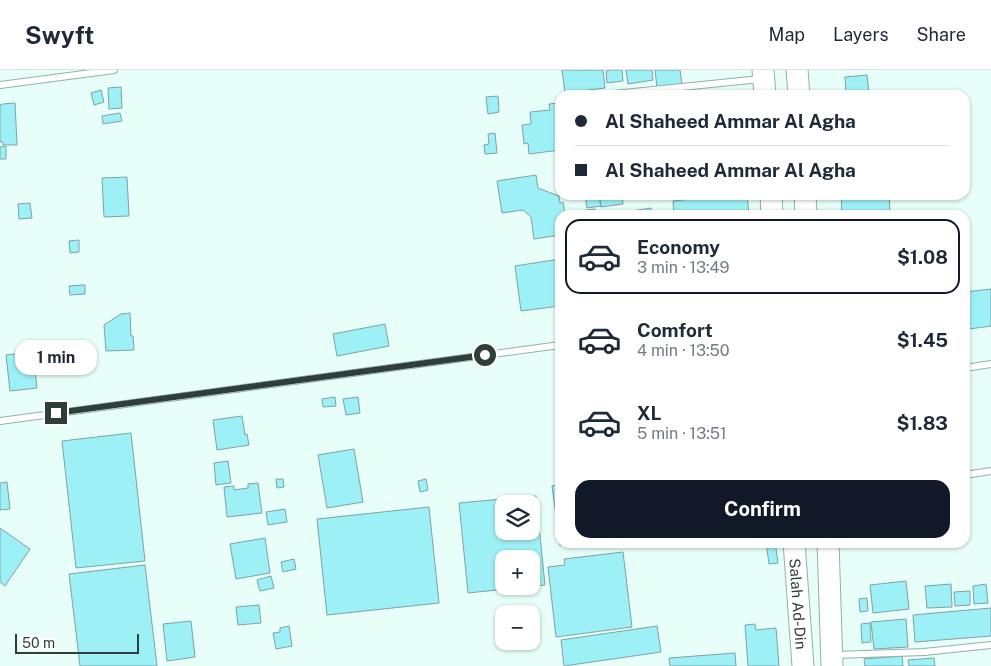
<!DOCTYPE html>
<html lang="en">
<head>
<meta charset="utf-8">
<style>
	:root { --surface:#fff; --page:#f2f2f3; --text:#1f2937; --muted:#747a83; --line:#e0e1e3; --accent:#111827 }
	body { margin:0; font-family:"Public Sans",sans-serif; background:var(--page); color:var(--text); height:100vh; display:flex; flex-direction:column; font-size:19px; white-space:nowrap }
	* { box-sizing:border-box; margin:0 }
	p { font-size:16px; color:var(--muted) }
	.icon { flex:none; width:28px; height:28px; fill:none; stroke:currentColor; stroke-width:2; stroke-linecap:round; stroke-linejoin:round }
	.map { position:relative; flex:1; overflow:hidden }
	.details { position:absolute; left:555px; top:140px; width:415px; height:338px; display:flex; flex-direction:column; background:var(--surface); border-radius:15px; box-shadow:0 1px 4px #0004 }
	.details>* { flex:none }
	.top-card { position:absolute; left:555px; top:20px; width:415px; height:110px; border-radius:15px; box-shadow:0 1px 4px #0004; display:grid; align-content:center; height:110px; padding:0 20px; background:var(--surface) }
	.buttons { position:absolute; left:495px; top:425px; display:grid; gap:10px }
	.buttons a { display:grid; place-items:center; width:45px; height:45px; border-radius:10px; background:var(--surface); box-shadow:0 1px 4px #0004; font-size:25px }
	.scale { position:absolute; left:15px; bottom:12px; width:124px; box-sizing:border-box; padding-left:5px; border:2px solid #303e3a; border-top:0; font-size:14px; line-height:18px; white-space:nowrap; color:#303e3a; -webkit-text-stroke:4px #fff; paint-order:stroke }
	.end { position:absolute; width:22px; height:22px; margin:-11px; border:6px solid #303e3a; background:#fff; box-shadow:0 0 0 2px #fff }
	.from { border-radius:50% }
	.bubble { position:absolute; height:35px; border-radius:15px; background:var(--surface); box-shadow:0 1px 4px #0004; font-size:16px; font-weight:700; line-height:35px; text-align:center }
	.top-card b { display:flex; align-items:center; gap:18px; height:48px; font-size:19px }
	.top-card b+b { border-top:1px solid var(--line) }
	.top-card i { width:12px; height:12px; background:var(--text) }
	ul { padding:9px 0 0; list-style:none }
	li { display:flex; align-items:center; gap:15px; height:75px; margin:0 10px 8px; padding:0 10px; border:2px solid transparent; border-radius:15px }
	li div { flex:1 }
	li b { display:block; font-size:19px }
	li em { font-style:normal; font-weight:700 }
	li.selected { border-color:var(--accent) }
	li>.icon { width:45px; height:45px; stroke-width:1.5 }
	.action { display:flex; gap:10px; margin-top:auto; padding:10px 20px }
	.action a { flex:1; height:58px; border-radius:15px; background:var(--accent); color:#fff; font-size:20px; font-weight:700; line-height:58px; text-align:center }
	header { display:flex; align-items:center; gap:30px; box-sizing:border-box; height:70px; padding:0 25px; background:var(--surface); border-bottom:1px solid var(--line) }
	header strong { font-size:24px }
	nav { display:flex; gap:28px; margin-inline-start:auto; font-size:18px }
	.map>svg:first-child { display:block }
</style>
</head>
<body>
<header>
<strong>Swyft</strong>
<nav><a>Map</a><a>Layers</a><a>Share</a></nav>
</header>
<div class="map">
<svg width="991" height="596" viewBox="0 0 991 596">
	<rect width="100%" height="100%" fill="#e8fef8"/>
	<path fill="#9df0f5" stroke="#7ea3a5" fill-rule="evenodd" d="M562,0H603L605,18L565,23Z
		M610,0H622L623,11L607,13L606,1Z
		M626,0H652L653,10L628,14Z
		M655,0H680L682,14L657,18Z
		M867,5L869,24L846,25L845,7Z
		M121,17L122,38L109,39L108,18Z
		M101,20L104,32L94,35L91,23Z
		M498,26L499,42L488,44L486,27Z
		M15,33L17,75H3V72H0V35L3,34Z
		M559,33L560,53L557,54L560,80L529,84L528,73L524,74L522,55L531,54L530,42L550,40L549,34Z
		M120,43L122,51L103,54L102,46Z
		M495,63L497,83L485,84L484,75L489,74L488,64Z
		M6,76V89H0V77Z
		M536,105L538,118L559,126L560,133L563,132L565,145H560V165L534,169L531,147L523,140L502,143L497,111Z
		M127,107L129,146L104,147L102,108Z
		M585,125H599L601,136L587,138Z
		M599,125H622L623,134L601,137Z
		M731,125H747L749,145H674L673,131Z
		M841,125H889L890,141L842,145Z
		M30,133L32,148L19,149L18,134Z
		M651,138L652,145H612V144Z
		M595,139L596,145H579V141Z
		M79,170V182L70,183L69,171Z
		M560,189V236L521,241L515,196Z
		M85,215V224L70,225L69,216Z
		M991,219V256L969,259L965,222Z
		M130,243L131,266H133L134,280L106,281L104,255L121,244Z
		M385,254L389,276L337,286L333,264Z
		M33,282L37,318L10,321L6,285Z
		M335,327L336,336L323,337L322,329Z
		M358,327L360,343L346,345L343,329Z
		M242,346L245,365L247,364L249,375L217,380L213,350Z
		M131,363L145,491L76,498L62,371Z
		M354,379L363,432L327,438L318,385Z
		M228,391L231,413L216,415L214,393Z
		M276,409H283L284,417L277,418Z
		M426,409L428,420L420,422L418,411Z
		M7,412L10,439L0,440V413Z
		M258,413L262,443L227,447L224,417L234,416V420L248,418V414Z
		M560,414V472H580L560,475L552,416Z
		M536,426L545,515L468,523L459,433ZM504,434H531V461H504ZM504,489H531V516H504Z
		M429,437L439,533L327,545L317,449Z
		M285,439L287,452L268,455L266,442Z
		M0,458L30,479L5,516L0,512Z
		M265,468L270,503L236,509L230,474Z
		M766,472H775L778,493L769,494Z
		M623,482L632,557L556,567L548,497L565,495L564,489Z
		M294,489L296,499L283,502L281,492Z
		M145,495L157,596H80L69,504Z
		M271,506L274,518L260,521L257,510Z
		M906,511L909,539L873,543L870,515Z
		M951,514L952,537L927,538L925,516Z
		M986,514L988,533L974,534L973,516Z
		M970,521V535L955,536L954,522Z
		M867,528L868,541L860,542L859,529Z
		M259,535L261,553L238,555L236,537Z
		M991,538V566L915,572L913,545Z
		M906,549L908,577L874,579L871,552Z
		M191,551L195,587L167,591L163,554Z
		M870,553L871,572L862,573L861,554Z
		M755,554L756,560L776,558L779,596H748L745,555Z
		M289,556L292,576L276,579L273,563L280,562V558Z
		M657,556L661,582L564,596L561,570Z
		M735,583L736,596H670L669,588Z
		M902,586L903,596H865L864,589Z
		M934,588L935,596H909L908,590Z"/>
	<g fill="none" stroke-linecap="round" stroke-linejoin="round">
		<g stroke="#8fb3a9" stroke-width="8">
			<path id="service" d="M0,15L114,0
				M604,25L760,9
				M965,298L991,294
				M0,351L560,275
				M965,405L991,401
				M835,585L924,582L991,575"/>
		</g>
		<g stroke="#8fb3a9" stroke-width="23">
			<g id="trunk">
				<path d="M763,0L765,25"/>
				<path d="M797,0L799,25"/>
				<path d="M771,125L772,145"/>
				<path d="M805,125L806,145"/>
				<path id="s1" d="M794,472L803,596"/>
				<path d="M828,472L832,596"/>
			</g>
		</g>
		<use href="#service" stroke="#fff" stroke-width="6"/>
		<use href="#trunk" stroke="#fff" stroke-width="21"/>
	</g>
	<g fill="none" stroke-linecap="round" stroke-linejoin="round">
		<path stroke="#303e3a" stroke-width="6" d="M56,343L485,285"/>
	</g>
	<g text-anchor="middle" dominant-baseline="central" stroke-width="4" stroke-linejoin="round" paint-order="stroke">
		<g font-size="15" fill="#303e3a" stroke="#fff">
			<text stroke="none"><textPath href="#s1" startOffset="62">Salah Ad-Din</textPath></text>
		</g>
	</g>
</svg>
<div class="buttons">
<a><svg class="icon" aria-label="layers" viewBox="0 0 24 24"><path d="M12 4l9 5-9 5-9-5zM3 14l9 5 9-5"/></svg></a>
<a>+</a>
<a>−</a>
</div>
<div class="scale">50 m</div>
<i class="end from" style="left:485px;top:285px"></i>
<i class="end" style="left:56px;top:343px"></i>
<div class="bubble" style="left:15px;top:270px;width:82px">1 min</div>
<div class="top-card">
<b><i class="from"></i>Al Shaheed Ammar Al Agha</b>
<b><i></i>Al Shaheed Ammar Al Agha</b>
</div>
<section class="details">
<ul>
<li class="selected"><svg class="icon" aria-label="car" viewBox="0 0 24 24"><path d="M5 17H2v-5l4-1 3-4h7l3 4 3 1v5h-3M9 17h6M6 11h13"/><circle cx="7" cy="17" r="2"/><circle cx="17" cy="17" r="2"/></svg><div><b>Economy</b><p>3 min · 13:49</p></div><em>$1.08</em></li>
<li><svg class="icon" aria-label="car" viewBox="0 0 24 24"><path d="M5 17H2v-5l4-1 3-4h7l3 4 3 1v5h-3M9 17h6M6 11h13"/><circle cx="7" cy="17" r="2"/><circle cx="17" cy="17" r="2"/></svg><div><b>Comfort</b><p>4 min · 13:50</p></div><em>$1.45</em></li>
<li><svg class="icon" aria-label="car" viewBox="0 0 24 24"><path d="M5 17H2v-5l4-1 3-4h7l3 4 3 1v5h-3M9 17h6M6 11h13"/><circle cx="7" cy="17" r="2"/><circle cx="17" cy="17" r="2"/></svg><div><b>XL</b><p>5 min · 13:51</p></div><em>$1.83</em></li>
</ul>
<div class="action"><a>Confirm</a></div>
</section>
</div>
</body>
</html>
